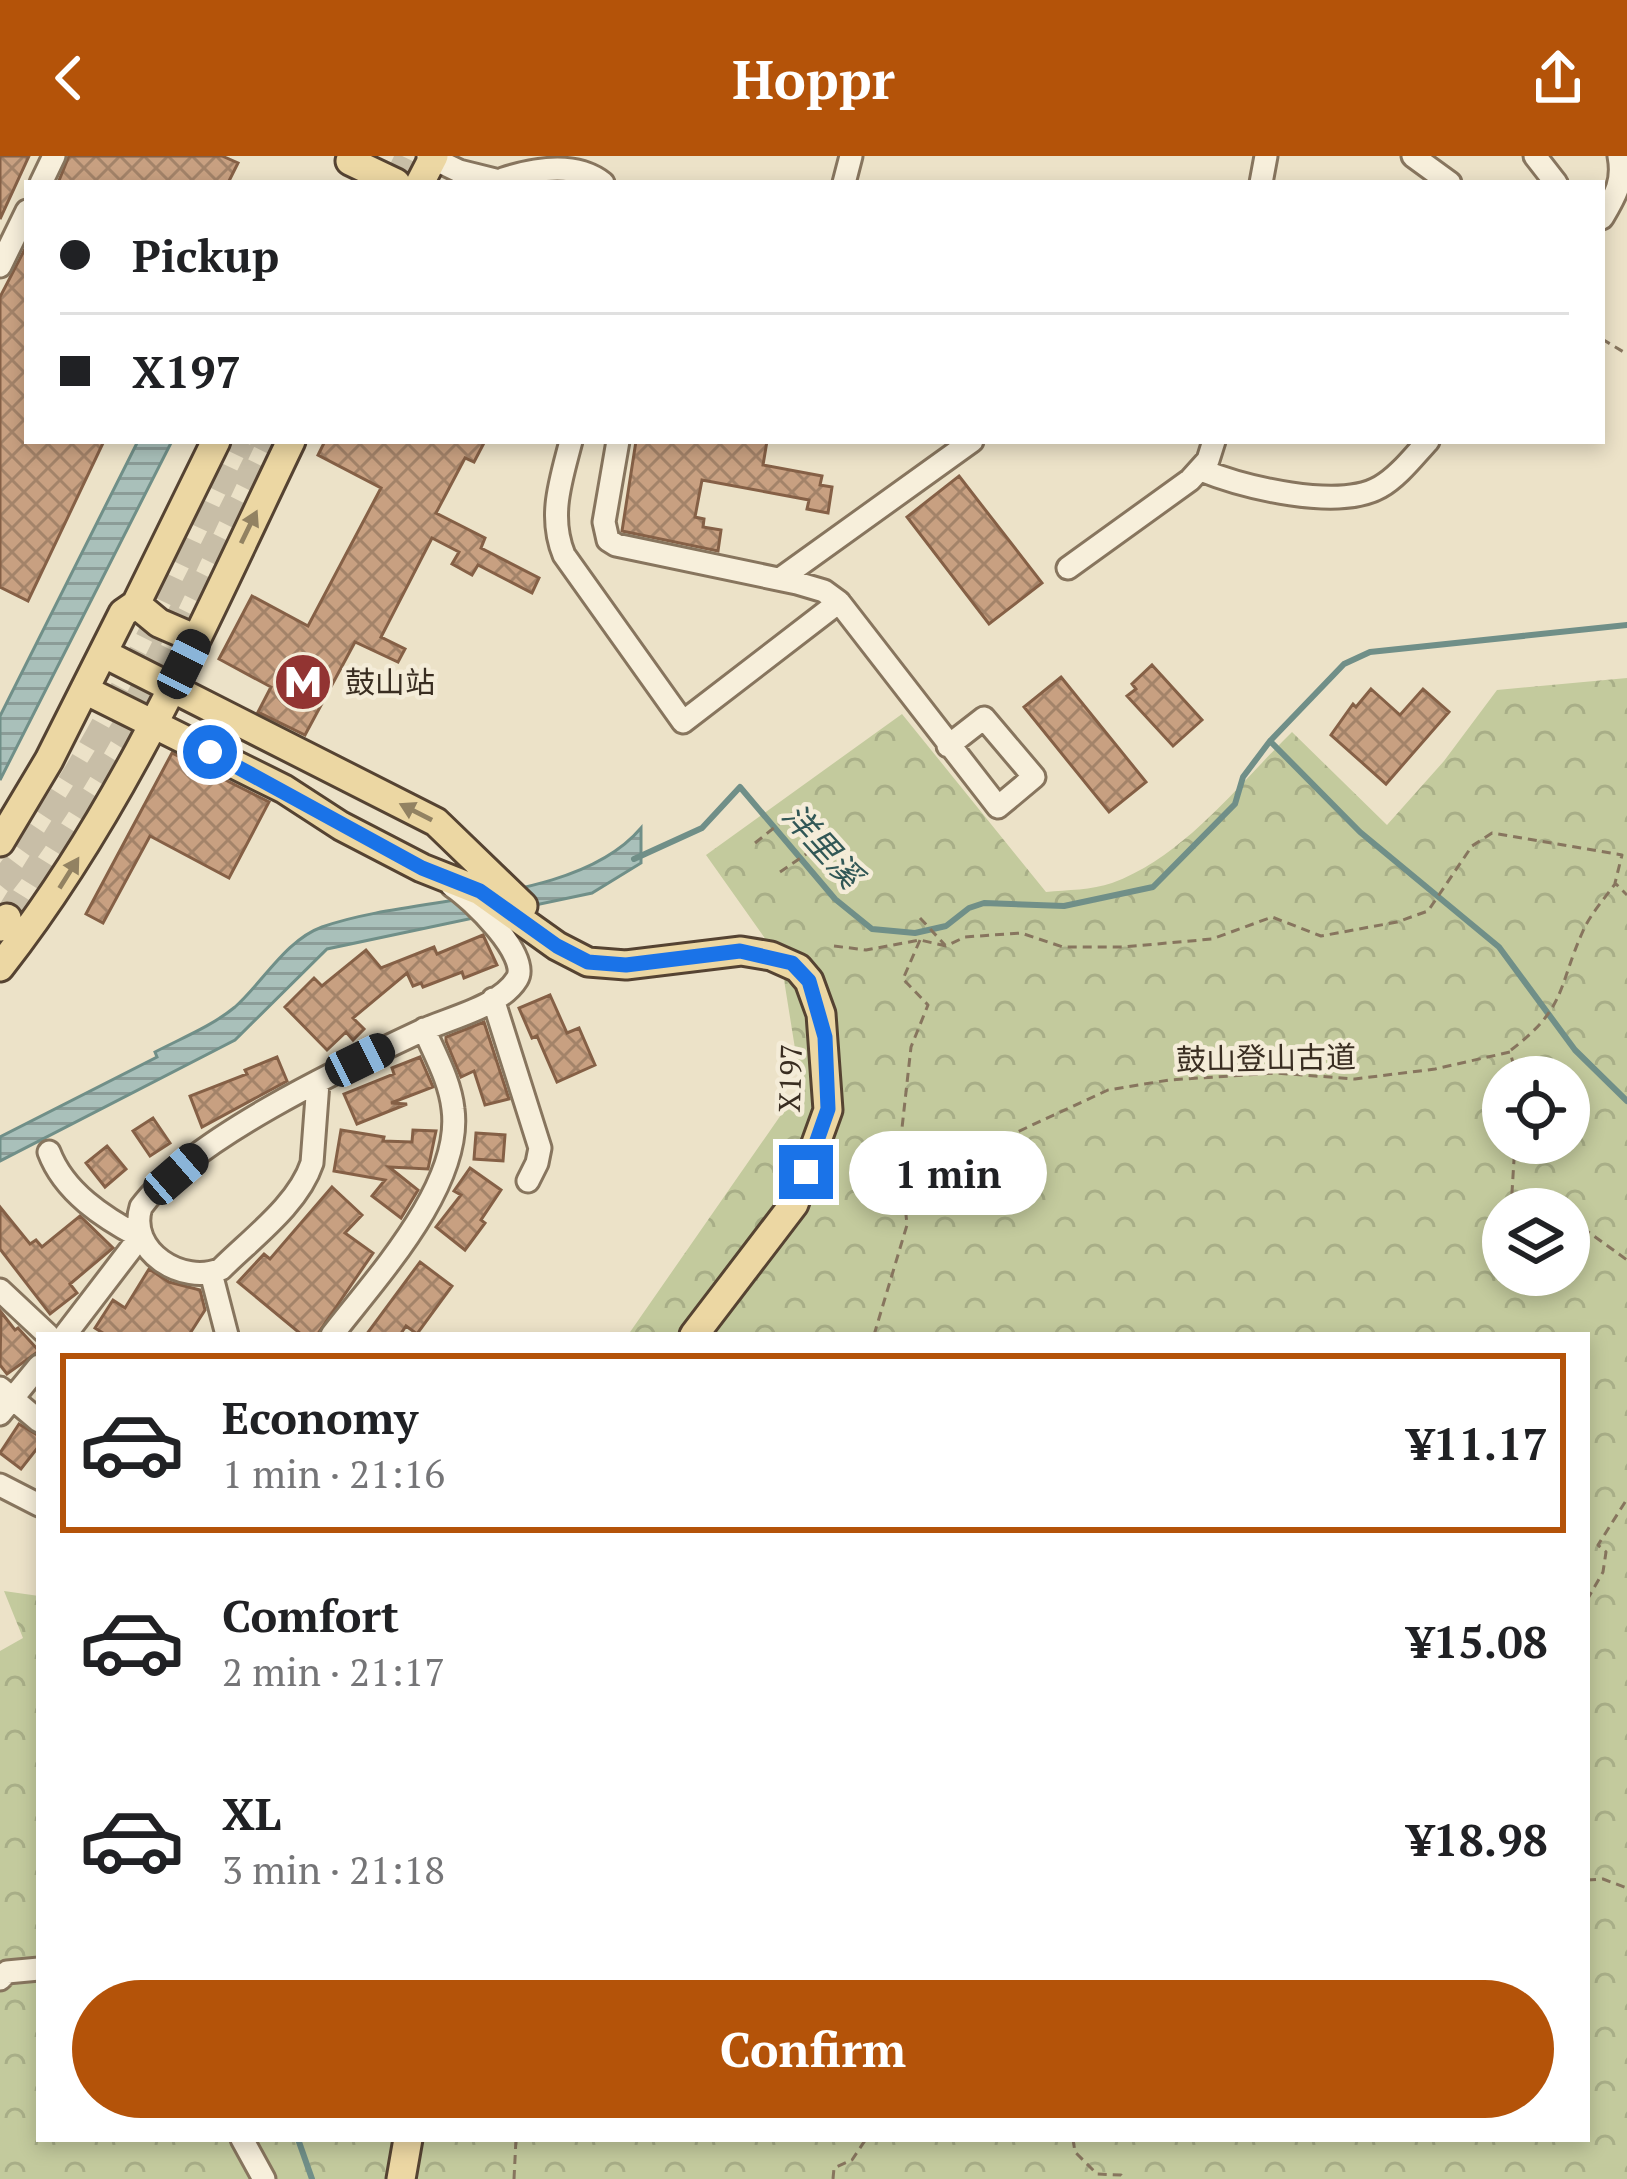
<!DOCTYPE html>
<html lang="en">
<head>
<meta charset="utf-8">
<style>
	:root { --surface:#fff; --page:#f2f2f2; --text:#202124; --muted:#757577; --line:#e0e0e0; --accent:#b45309 }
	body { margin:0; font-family:"PT Serif","Noto Sans SC",serif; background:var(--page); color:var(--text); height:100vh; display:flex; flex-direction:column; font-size:45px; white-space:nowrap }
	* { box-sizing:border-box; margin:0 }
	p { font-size:39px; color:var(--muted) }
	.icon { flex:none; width:66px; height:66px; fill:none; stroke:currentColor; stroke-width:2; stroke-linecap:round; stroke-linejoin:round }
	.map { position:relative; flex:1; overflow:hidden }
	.details { position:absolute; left:36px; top:1176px; width:1554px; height:810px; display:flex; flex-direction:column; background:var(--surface); border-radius:0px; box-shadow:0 6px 18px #0003 }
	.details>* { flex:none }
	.guide { position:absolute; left:24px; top:24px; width:1581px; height:264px; border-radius:0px; box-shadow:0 6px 18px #0003; display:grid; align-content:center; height:264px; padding:0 36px; background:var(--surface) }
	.buttons { position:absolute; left:1482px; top:900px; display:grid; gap:24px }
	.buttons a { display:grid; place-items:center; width:108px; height:108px; border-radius:50%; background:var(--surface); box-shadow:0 6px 18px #0003; font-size:60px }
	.end { position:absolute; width:54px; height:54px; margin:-27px; border:15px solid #1a73e8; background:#fff; box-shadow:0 0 0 6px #fff }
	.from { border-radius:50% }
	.bubble { position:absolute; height:84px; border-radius:42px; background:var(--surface); box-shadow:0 6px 18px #0003; font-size:39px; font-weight:700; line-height:84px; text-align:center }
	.car { position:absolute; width:36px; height:72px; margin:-36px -18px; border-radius:15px; box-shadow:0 0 9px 3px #0007; background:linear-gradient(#222 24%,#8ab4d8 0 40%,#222 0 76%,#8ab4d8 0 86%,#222 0) }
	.guide b { display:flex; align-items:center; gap:42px; height:114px; font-size:45px }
	.guide b+b { border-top:3px solid var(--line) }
	.guide i { width:30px; height:30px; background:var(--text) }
	ul { padding:21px 0 0; list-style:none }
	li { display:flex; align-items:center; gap:36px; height:180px; margin:0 24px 18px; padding:0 12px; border:6px solid transparent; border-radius:0px }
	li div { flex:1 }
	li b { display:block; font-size:45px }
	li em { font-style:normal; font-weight:700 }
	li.current { border-color:var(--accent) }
	li>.icon { width:108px; height:108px; stroke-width:1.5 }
	.action { display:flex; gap:24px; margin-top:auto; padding:24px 36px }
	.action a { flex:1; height:138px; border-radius:72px; background:var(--accent); color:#fff; font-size:48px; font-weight:700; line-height:138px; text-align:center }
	header { display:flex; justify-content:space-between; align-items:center; height:156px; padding:0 36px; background:var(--accent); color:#fff; font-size:54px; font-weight:700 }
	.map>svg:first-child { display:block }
</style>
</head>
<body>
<header><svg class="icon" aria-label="back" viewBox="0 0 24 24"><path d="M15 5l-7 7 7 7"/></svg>Hoppr<svg class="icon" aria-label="share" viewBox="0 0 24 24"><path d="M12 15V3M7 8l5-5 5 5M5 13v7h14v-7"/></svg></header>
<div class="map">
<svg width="1627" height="2023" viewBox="0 0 1627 2023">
	<defs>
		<pattern id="forest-crowns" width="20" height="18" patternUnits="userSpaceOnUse" patternTransform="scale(3)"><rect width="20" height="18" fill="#c3ca9d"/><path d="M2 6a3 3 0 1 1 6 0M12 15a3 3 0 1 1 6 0" fill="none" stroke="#a8ae87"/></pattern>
		<pattern id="water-rules" width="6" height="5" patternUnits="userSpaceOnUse" patternTransform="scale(3)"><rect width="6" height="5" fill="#a9c0ba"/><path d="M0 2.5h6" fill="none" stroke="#8b9c97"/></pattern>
		<pattern id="building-cross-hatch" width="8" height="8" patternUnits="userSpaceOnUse" patternTransform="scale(3)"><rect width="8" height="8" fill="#c8a081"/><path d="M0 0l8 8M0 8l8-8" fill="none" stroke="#a38369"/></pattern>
	</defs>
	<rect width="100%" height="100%" fill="#ece2c8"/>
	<path fill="url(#forest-crowns)" fill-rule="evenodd" d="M1627,522V2023H0V1495L23,1482L4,1435L39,1440V1983H1587V1179H628L801,930L781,805L706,699L902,558L1046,736C1067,734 1092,734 1112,727C1184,701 1239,628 1292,576L1387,669L1444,605L1497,534ZM1503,921H1569V987H1503ZM1503,1053H1569V1119H1503Z"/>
	<path fill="url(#water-rules)" stroke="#708f88" stroke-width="3" d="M138,285H172L0,624V560Z
		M641,672V707L592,737L327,793L235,884L0,1005V981L157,901L155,896C182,882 212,870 235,851C263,826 286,784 322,771C414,738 576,749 641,672Z"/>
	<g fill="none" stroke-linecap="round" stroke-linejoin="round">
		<path stroke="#708f88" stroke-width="6" d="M1271,584L1344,508L1370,496L1627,469
			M634,703L702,672L740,631L835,743L872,773L915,777L946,770L969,752L984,747L1064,750L1153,731L1235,648L1243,621L1270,585L1360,676L1499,791L1575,894L1627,945
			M298,1983L312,2023"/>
	</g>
	<path fill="url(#building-cross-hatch)" stroke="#856046" stroke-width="3" d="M0,0H29L0,63Z
		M69,0H222L238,7L228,27H58Z
		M27,89V285H104L28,445L0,431V141Z
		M325,285H485L474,306L465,302L436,357L485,382L481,392L539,422L532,437L478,409L472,419L452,408L459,396L432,382L381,481L405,493L398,506L355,486L305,579L258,556L271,531L219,503L252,440L308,470L381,332L318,299Z
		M636,285H767L763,309L822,320L820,329L832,331L828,357L807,353L809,344L702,324L695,361L704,363L703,371L721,374L718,395L622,375Z
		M959,320L1042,427L989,468L907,361Z
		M1152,509L1202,564L1173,590L1127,540L1136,533L1132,528Z
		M1061,521L1146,626L1109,656L1024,551Z
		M1371,533L1400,559L1423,533L1449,556L1386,628L1331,579L1353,548L1356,551Z
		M172,597L269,646L229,722L150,680L103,767L86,758Z
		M483,779L497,809L464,822L462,816L423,831L421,827L413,830L407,817L353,862L364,873L353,884L346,876L327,894L285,851L314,822L322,830L366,794L381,812L434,791L437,798Z
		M550,839L567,877L579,872L595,909L557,926L537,880L532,882L519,852Z
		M484,866L509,943L485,949L474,915L461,921L446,885V881Z
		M277,901L287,925L202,971L190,940L247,918L245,914Z
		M420,901L433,931L391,947L407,948L357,968L344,938L394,918L392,912Z
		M153,962L170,987L150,1000L133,975Z
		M341,974L384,981L383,985L412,986L413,974L436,975L428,1013L389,1011L418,1034L401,1062L372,1040L385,1024L334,1015Z
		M476,977L505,979L503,1005L474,1003Z
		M107,990L126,1013L105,1031L86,1007Z
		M470,1012L501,1034L481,1064L485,1067L465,1094L436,1071L461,1039L454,1035Z
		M332,1031L362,1059L345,1077L373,1097L317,1179H302L238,1126L264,1098L270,1103Z
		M0,1051L30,1088L36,1084L42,1091L80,1060L113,1092L70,1128L77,1137L50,1158L0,1093Z
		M420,1106L452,1130L417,1178L406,1170L400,1179H366Z
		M149,1113L169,1126L200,1134L205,1154L189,1179H106L95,1172L113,1144L125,1152Z
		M1,1156L15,1174L18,1172L39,1195L7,1218L0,1209Z
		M19,1268L39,1280V1290L21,1313L0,1297Z"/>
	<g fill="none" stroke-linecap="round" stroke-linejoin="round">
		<path stroke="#c8bea7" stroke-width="27" stroke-dasharray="27 14" stroke-linecap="butt" d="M396,27L409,0
			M0,729C105,597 170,436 242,285
			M7,762L124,573L267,285"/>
		<g stroke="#87755e" stroke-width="27">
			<path id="minor" d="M428,0L459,15L507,27
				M1413,0L1450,27
				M1535,0L1556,27
				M503,23C534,13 575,5 603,27
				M41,27L54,0
				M844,27L851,0
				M1261,27L1266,0
				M1602,62C1615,40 1624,26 1619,0
				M0,110L27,55
				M571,285C561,324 548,360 564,399L683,566L839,446L998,651L1034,621L984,562L948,590
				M618,285L604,366L608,384L616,389L797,427L824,435L839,446
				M1201,314C1243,331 1338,355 1380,331C1398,321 1414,300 1428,285
				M1068,412L1190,324L1208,304L1214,285
				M780,423L972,285
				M493,843L540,992L537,1007L528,1025
				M318,927L312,1007C298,1049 252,1082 221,1113C183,1130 127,1095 141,1051C190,984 344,911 421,875C449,862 500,851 517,823C531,800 471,742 452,730
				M49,996C64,1036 104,1062 140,1081L65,1179
				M211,1117L227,1179
				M0,1134L48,1179
				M332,1179C376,1122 463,1029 453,953C450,925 435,899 424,873
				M0,1232L39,1265
				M0,1258L39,1210
				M0,1329L39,1349
				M0,1823L7,1816L39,1813
				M242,1983L264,2023"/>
		</g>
		<g stroke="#554332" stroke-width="33">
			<path id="major" d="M350,5L396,27
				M420,27L434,0
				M136,448L159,467L196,483
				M103,497L436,666L523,750
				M85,534L284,633L341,670L422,712L480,735L557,790L588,806L626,809L741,795L771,800L798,812L809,825L821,858L828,954L794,1048L694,1179
				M0,686L49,604L123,457L136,448L216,285
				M0,771L7,762
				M0,811C124,653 204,466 291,285
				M401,2023L408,1983"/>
		</g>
		<path stroke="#87755e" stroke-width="3" stroke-dasharray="9 6" stroke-linecap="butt" d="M1602,183L1627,198
			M755,687L785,663
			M780,716L818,690
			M920,762L945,789
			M920,784L903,823L928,849L911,891L898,1008L902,1015L935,1014L1108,934L1169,924L1276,917L1355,923L1435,913L1510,896L1517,921
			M834,790L866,794L920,784L946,790L965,781L1021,777L1063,791H1123L1212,783L1272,761L1321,780L1397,766L1428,755L1472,690L1492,677L1622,699L1615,727L1627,739
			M1511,894C1567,851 1557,833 1583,775C1590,759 1604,743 1615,728
			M1511,1053L1515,987
			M1569,1066L1576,1067L1627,1104
			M874,1179L907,1069L902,1018
			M1587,1444L1603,1416L1606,1396L1598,1389L1627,1343
			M1587,1724L1603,1723L1627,1732
			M1073,1983L1075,1996L1097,2018L1121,2019L1124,2023
			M514,2023L516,1983
			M833,2023L834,2012L852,2004L866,1983"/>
		<use href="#minor" stroke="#f7efdb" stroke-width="21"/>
		<use href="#major" stroke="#ecd7a3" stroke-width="27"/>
	</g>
	<defs><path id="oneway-solid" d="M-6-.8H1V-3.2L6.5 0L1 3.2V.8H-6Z" transform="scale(3)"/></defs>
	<g fill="#928262">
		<use href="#oneway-solid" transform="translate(249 371) rotate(-64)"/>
		<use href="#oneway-solid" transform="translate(416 656) rotate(-153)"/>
		<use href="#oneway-solid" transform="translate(69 717) rotate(-58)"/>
	</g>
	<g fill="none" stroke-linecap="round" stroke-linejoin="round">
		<path stroke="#1a73e8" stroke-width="15" d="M210,596L422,712L480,735L557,790L588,806L626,809L740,795L792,807L809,825L825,881L828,953L806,1016"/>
	</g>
	<defs>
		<g id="metro-disc" transform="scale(3)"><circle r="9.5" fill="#923432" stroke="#f4ecd8"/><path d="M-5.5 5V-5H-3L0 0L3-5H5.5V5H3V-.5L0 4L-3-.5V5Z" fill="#fff"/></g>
	</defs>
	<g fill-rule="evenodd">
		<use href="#metro-disc" x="303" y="526"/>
	</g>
	<g text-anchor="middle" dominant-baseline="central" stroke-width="9" stroke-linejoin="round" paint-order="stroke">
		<g font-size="30" fill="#392d21" stroke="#f4ecd8" text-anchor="start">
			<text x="345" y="526">鼓山站</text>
		</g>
		<g font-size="30" fill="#392d21" stroke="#f4ecd8">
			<text transform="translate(1266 902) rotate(-1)">鼓山登山古道</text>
			<text transform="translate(790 922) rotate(-88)">X197</text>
		</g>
		<g font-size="33" font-style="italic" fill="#315756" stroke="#f4ecd8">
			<text transform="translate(823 689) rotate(48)">洋里溪</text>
		</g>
	</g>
</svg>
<div class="buttons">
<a><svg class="icon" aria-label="locate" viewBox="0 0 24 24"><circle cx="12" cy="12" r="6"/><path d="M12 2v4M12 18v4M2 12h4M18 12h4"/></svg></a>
<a><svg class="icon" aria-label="layers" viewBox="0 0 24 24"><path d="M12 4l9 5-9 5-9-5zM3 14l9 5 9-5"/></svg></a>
</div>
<i class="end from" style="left:210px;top:596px"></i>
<i class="end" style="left:806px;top:1016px"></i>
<div class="bubble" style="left:849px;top:975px;width:198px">1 min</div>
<i class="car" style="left:184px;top:508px;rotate:26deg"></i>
<i class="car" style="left:360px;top:904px;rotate:64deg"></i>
<i class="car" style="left:176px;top:1018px;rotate:49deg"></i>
<div class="guide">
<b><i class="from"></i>Pickup</b>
<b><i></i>X197</b>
</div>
<section class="details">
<ul>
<li class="current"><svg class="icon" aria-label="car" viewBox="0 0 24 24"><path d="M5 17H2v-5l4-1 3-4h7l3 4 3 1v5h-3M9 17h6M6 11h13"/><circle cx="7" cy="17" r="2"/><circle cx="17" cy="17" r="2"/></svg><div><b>Economy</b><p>1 min · 21:16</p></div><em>¥11.17</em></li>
<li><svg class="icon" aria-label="car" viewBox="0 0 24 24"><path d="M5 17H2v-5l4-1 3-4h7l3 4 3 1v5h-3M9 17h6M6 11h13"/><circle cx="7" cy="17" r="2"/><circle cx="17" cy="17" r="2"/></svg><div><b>Comfort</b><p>2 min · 21:17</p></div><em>¥15.08</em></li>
<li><svg class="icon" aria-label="car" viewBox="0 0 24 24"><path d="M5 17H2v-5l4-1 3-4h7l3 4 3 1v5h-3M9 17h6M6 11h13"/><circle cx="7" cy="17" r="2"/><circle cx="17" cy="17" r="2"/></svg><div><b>XL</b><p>3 min · 21:18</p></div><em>¥18.98</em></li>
</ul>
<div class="action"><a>Confirm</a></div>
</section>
</div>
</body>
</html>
